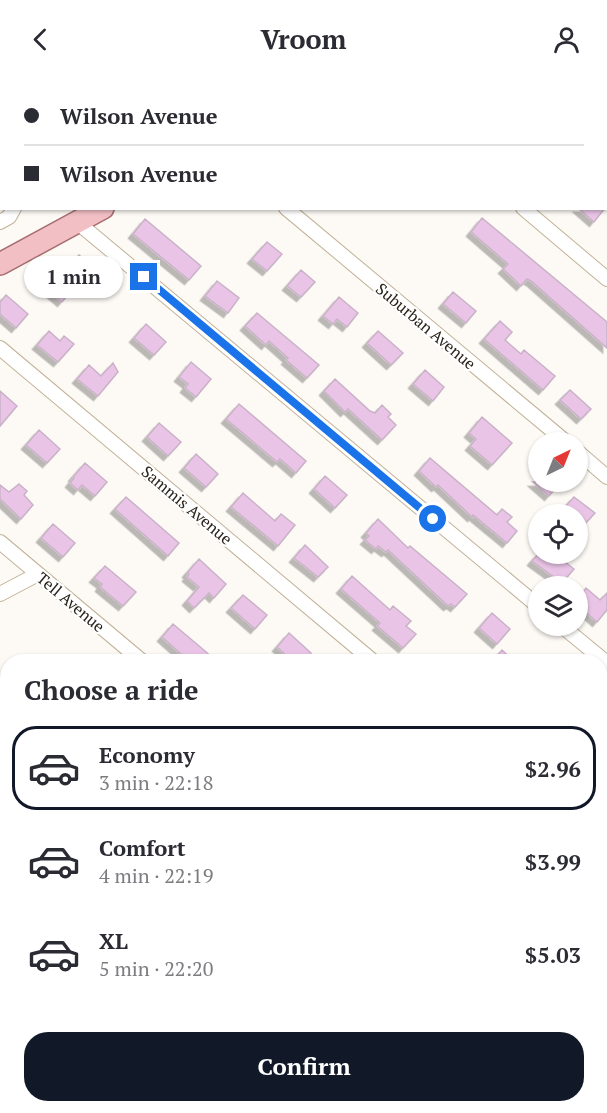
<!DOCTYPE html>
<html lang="en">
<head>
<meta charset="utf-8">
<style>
	:root { --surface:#fff; --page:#f2f2f3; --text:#2b2b33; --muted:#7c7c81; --line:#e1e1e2; --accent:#111827 }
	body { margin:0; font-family:"PT Serif",serif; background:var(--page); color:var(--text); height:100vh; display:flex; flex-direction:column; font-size:22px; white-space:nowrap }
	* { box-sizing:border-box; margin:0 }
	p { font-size:20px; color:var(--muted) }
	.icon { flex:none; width:33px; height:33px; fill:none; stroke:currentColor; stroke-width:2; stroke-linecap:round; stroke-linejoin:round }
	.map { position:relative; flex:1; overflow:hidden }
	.drawer { position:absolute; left:0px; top:576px; width:608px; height:459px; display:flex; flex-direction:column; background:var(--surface); border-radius:24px 24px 0 0; box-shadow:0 2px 4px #0004 }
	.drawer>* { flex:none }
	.guide { position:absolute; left:0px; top:0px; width:608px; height:132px; box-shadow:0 2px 4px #0004; display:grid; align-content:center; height:132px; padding:0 24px; background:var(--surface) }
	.needle { width:39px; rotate:43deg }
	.buttons { position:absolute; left:528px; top:354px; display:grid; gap:12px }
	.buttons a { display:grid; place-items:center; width:60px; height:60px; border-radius:50%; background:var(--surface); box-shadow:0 2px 4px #0004; font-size:30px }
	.end { position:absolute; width:27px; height:27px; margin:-14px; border:8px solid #1a73e8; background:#fff; box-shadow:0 0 0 3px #fff }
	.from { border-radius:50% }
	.bubble { position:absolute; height:42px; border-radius:21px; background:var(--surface); box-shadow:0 2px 4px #0004; font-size:20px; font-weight:700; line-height:42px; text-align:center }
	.guide b { display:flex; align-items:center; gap:21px; height:57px; font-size:22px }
	.guide b+b { border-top:2px solid var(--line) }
	.guide i { width:15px; height:15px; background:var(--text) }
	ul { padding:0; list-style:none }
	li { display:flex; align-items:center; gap:18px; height:84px; margin:0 12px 9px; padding:0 12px; border:3px solid transparent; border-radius:24px }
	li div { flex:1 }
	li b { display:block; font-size:22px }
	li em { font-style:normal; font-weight:700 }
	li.active { border-color:var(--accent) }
	li>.icon { width:54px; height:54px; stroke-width:1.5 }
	h2 { padding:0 24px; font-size:27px; line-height:72px }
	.action { display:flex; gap:12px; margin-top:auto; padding:12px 24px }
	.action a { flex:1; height:69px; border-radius:24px; background:var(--accent); color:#fff; font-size:24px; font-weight:700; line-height:69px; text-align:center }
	header { display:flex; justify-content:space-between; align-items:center; height:78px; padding:0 24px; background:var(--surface); font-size:27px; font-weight:700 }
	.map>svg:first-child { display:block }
</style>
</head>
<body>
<header><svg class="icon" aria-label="back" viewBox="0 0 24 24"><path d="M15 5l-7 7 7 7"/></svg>Vroom<svg class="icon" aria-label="person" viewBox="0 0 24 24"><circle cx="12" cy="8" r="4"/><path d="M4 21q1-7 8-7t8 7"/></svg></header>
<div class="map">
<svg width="607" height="1035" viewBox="0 0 607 1035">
	<defs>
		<filter id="shadow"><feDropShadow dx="-4.5" dy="4.5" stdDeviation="0" flood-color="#0004"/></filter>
	</defs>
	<rect width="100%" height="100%" fill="#fdfaf5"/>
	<path fill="#e9c4e6" stroke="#c9b2c7" stroke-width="1.5" filter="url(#shadow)" d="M578,130H605L594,144Z
		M482,140L607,244V270L531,203L527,201L521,208L503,191L508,186L471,154Z
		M145,141L201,188L189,202L133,156Z
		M267,164L282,176L267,193L252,181Z
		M79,177L101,196L90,209L81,201L62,224L42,207L53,193L57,196L69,183L72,185Z
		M301,192L315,204L301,219L287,208Z
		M217,203L239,220L228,235L205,218Z
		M453,214L476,233L466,245L443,226Z
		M6,217L28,236L16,250L0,236V224Z
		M339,219L358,235L347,249L337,241L333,246L323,238Z
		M257,235L319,287L307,300L286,282L288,280L269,263L266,267L245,248Z
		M500,243L512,254L505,262L521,276L524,272L555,298L543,312L484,261Z
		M146,246L166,264L154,277L134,260Z
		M49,253L60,263L64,258L74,266L58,284L37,267Z
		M378,253L403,275L391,287L367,265Z
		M191,284L211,301L196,319L185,310L188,306L179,299Z
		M113,285L118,294L98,318L77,301L89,287L101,298Z
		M425,292L444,309L433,323L413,306Z
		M335,301L370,333L375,335L382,327L391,336L388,339L396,347L382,362L348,331L345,334L324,313Z
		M570,312L591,331L581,341L560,322Z
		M0,313L17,328L0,348Z
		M239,326L306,383L296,395L280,381L277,384L226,341Z
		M482,339L512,365L492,387L470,368L476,361L469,355Z
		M159,345L181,364L168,378L147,359Z
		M39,352L60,371L47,385L26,367Z
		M196,376L218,396L206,409L184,390Z
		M430,380L497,437L502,431L512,439L507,444L517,453L507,465L473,437L472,439L438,407L436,409L419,393Z
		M85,385L107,404L95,418L82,407L78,412L70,405L74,400L73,399Z
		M325,398L347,417L335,430L314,411Z
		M533,404H561L549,418Z
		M19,406L27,413L24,417L33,427L21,441L0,421V407L9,414Z
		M243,415L275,443L281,436L295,447L278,468L231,429Z
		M126,419L179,465L168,478L115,431Z
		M574,419L595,435L583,448L578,443V436H570L563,431Z
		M378,441L408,470L410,468L467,516L455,529L451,526L448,528L388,472L386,474L378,468L376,471L365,462L369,458L366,455Z
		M53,446L75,465L63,479L41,460Z
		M305,467L328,489L318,499L294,480Z
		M538,476H555L574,491L562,505L532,483Z
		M199,481L226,506L214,520L209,515L194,530L187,523L199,509L187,499L189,496L187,495Z
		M105,488L136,514L123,528L100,509L102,506L94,500Z
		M352,498L390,532L393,528L411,543L406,548L416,556L403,570L377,548L380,545L341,511Z
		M586,510L600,522L607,515V532L597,544L578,527V520Z
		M243,517L267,537L255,551L231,530Z
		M492,535L510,551L497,566L479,550Z
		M173,546L205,573L217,584H190L162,559Z
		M289,555L311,575L303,584H293L277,569Z
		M502,572L515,584H491Z"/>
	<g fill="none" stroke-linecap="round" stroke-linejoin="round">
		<g stroke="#c2b299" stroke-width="10">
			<path id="lane" d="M132,0L134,2
				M202,0L204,2"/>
		</g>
		<g stroke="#c2b299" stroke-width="16">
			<path id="street" d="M358,0V2
				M465,0L466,2
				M606,56H607
				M0,83L2,84
				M286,130L566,364
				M523,130L607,201
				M0,144L9,139L14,130
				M77,144L538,528
				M0,270L374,584
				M578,374L607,399
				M0,464L143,584
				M0,516L38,496
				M562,548L607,585
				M0,683L8,679
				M600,733L607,724
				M600,773L607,779
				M0,848L8,844
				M600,965L607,971
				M127,1035L144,1028
				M457,1035L474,1028"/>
		</g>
		<g stroke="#a76d70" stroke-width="24">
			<path id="primary" d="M435,2L439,0
				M0,186L103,130"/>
		</g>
		<use href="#lane" stroke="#fff" stroke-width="7"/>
		<use href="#street" stroke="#fff" stroke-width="14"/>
		<use href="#primary" stroke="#f2bfc5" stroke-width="21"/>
	</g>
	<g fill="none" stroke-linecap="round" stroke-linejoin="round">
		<path stroke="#1a73e8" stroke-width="8" d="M144,199L433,441"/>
	</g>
	<g text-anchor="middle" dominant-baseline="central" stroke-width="4.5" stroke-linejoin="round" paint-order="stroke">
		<g font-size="16" fill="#2a241a" stroke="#fff">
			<text transform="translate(426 248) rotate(40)">Suburban Avenue</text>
			<text transform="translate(187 427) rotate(40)">Sammis Avenue</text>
			<text transform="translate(71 524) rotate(40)">Tell Avenue</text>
		</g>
	</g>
</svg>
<div class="buttons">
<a><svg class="needle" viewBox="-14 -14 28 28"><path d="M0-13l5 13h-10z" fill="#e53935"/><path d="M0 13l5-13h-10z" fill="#7c7c81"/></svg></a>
<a><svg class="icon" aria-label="locate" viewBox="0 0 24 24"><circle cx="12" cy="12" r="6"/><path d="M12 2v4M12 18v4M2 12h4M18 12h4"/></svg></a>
<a><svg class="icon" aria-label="layers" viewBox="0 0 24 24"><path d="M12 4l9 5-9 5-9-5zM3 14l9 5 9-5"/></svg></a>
</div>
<i class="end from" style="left:433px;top:441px"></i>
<i class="end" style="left:144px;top:199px"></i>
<div class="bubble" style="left:24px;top:178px;width:99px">1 min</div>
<div class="guide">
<b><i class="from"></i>Wilson Avenue</b>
<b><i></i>Wilson Avenue</b>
</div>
<section class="drawer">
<h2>Choose a ride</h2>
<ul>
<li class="active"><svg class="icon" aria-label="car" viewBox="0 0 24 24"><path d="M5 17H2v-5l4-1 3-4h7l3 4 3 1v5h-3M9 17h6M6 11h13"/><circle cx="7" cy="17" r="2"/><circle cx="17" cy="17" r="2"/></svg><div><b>Economy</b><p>3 min · 22:18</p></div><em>$2.96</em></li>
<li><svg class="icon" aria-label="car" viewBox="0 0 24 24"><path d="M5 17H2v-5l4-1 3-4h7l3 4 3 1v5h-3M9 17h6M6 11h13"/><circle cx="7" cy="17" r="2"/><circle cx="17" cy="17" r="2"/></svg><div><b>Comfort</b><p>4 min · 22:19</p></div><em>$3.99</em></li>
<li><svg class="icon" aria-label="car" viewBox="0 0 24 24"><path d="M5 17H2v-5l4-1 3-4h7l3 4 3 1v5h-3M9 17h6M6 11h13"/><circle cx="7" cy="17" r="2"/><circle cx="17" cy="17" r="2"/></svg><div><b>XL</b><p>5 min · 22:20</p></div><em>$5.03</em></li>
</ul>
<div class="action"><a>Confirm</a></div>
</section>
</div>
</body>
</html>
